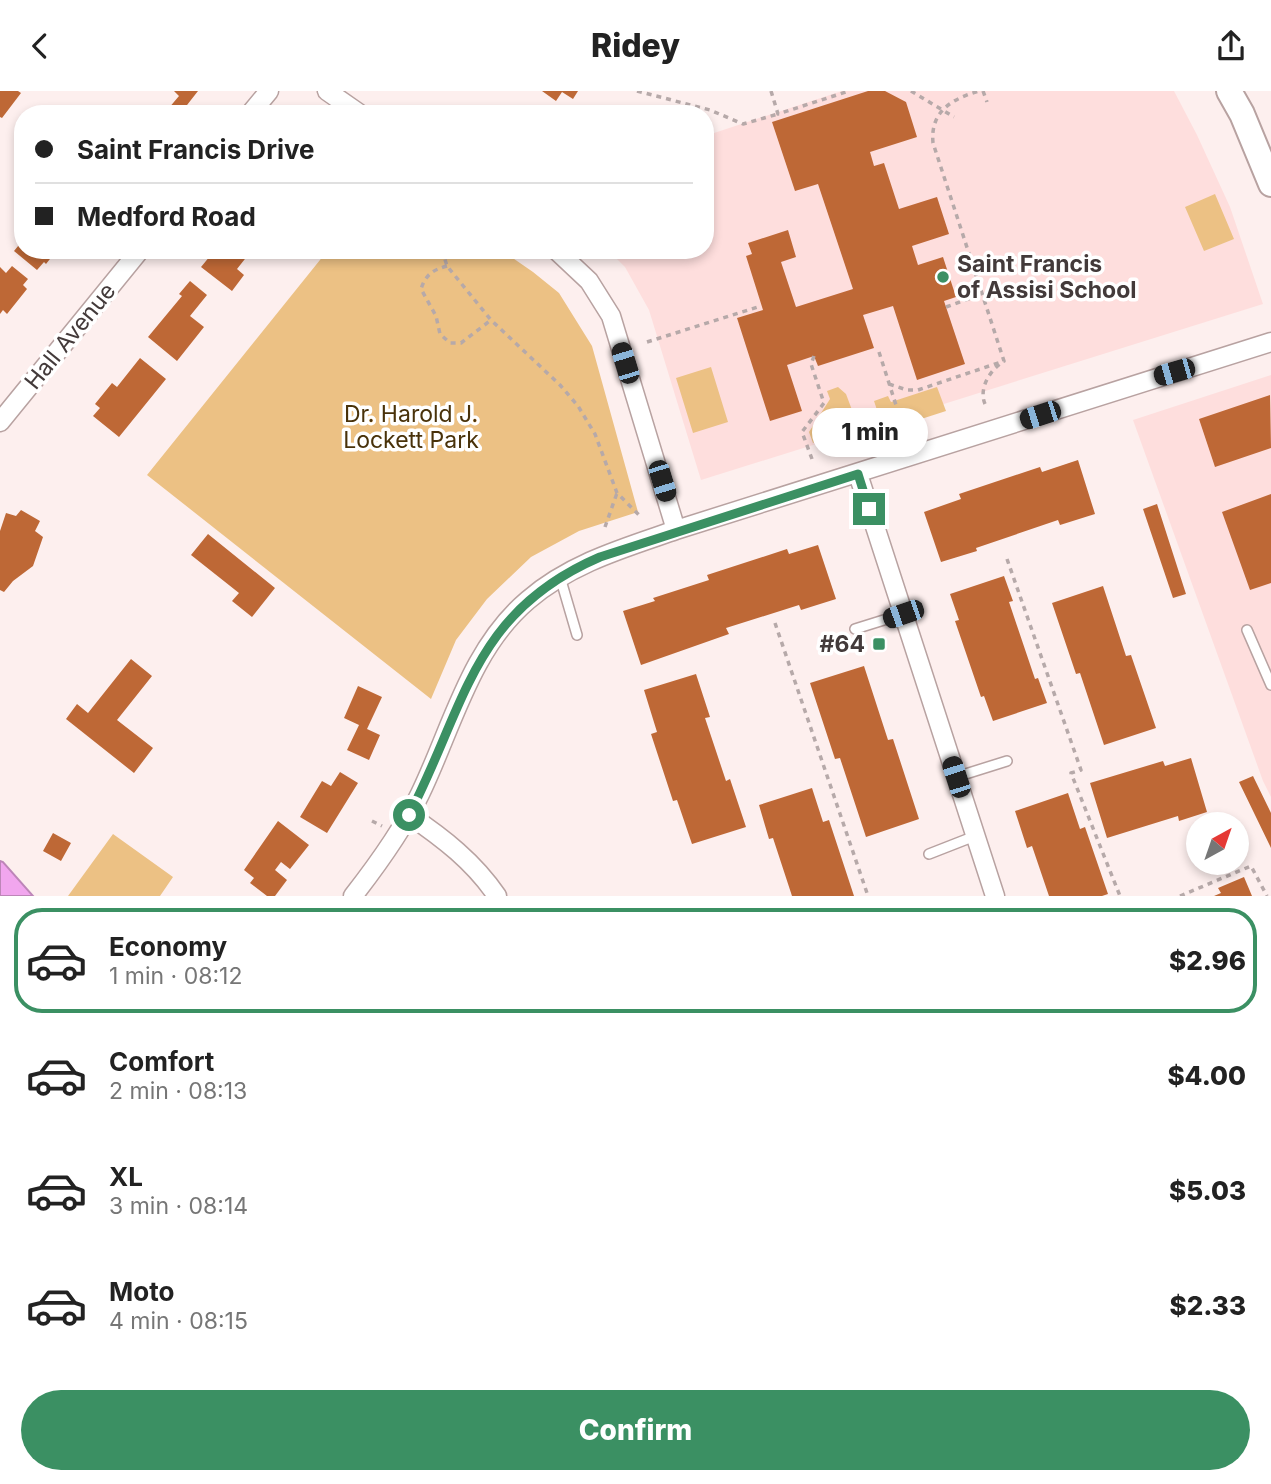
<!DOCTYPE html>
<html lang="en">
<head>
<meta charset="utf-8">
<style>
	:root { --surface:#fff; --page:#f2f2f2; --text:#222; --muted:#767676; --line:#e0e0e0; --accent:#3b9063 }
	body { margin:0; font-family:Inter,sans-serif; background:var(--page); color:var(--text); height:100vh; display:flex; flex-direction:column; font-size:26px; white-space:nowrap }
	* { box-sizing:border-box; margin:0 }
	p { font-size:23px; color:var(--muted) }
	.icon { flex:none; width:38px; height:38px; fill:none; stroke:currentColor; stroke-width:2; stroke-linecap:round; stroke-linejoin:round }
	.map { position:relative; height:805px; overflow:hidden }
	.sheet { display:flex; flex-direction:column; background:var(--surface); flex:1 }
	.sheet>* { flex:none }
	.banner { position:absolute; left:14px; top:14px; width:700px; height:154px; border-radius:28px; box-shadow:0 4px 10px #0003; display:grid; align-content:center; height:154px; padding:0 21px; background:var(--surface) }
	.needle { width:46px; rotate:40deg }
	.controls { position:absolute; left:1186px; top:721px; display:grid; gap:14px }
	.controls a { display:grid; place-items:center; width:63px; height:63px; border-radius:50%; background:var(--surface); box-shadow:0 4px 10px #0003; font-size:35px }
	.end { position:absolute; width:32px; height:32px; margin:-16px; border:9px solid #3b9063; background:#fff; box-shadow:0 0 0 4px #fff }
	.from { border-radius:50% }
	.bubble { position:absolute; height:49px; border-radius:24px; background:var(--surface); box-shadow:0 4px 10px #0003; font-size:23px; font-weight:800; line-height:49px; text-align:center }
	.car { position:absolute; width:21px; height:42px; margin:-21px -10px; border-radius:9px; box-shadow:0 0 5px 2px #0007; background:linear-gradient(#222 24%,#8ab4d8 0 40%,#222 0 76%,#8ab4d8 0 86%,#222 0) }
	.banner b { display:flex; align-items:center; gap:24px; height:66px; font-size:26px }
	.banner b+b { border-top:2px solid var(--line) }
	.banner i { width:18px; height:18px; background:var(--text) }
	ul { padding:12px 0 0; list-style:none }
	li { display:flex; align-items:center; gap:21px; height:105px; margin:0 14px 10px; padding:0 7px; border:4px solid transparent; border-radius:28px }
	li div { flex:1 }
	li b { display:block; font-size:26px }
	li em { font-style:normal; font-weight:800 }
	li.on { border-color:var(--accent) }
	li>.icon { width:63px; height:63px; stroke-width:1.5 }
	.button { display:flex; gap:14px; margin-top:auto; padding:14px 21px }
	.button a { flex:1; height:80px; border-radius:42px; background:var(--accent); color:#fff; font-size:28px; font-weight:800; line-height:80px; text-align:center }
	header { display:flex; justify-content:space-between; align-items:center; height:91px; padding:0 21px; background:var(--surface); font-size:32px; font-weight:800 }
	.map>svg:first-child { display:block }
</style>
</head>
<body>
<header><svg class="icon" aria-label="back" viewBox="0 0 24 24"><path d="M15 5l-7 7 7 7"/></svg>Ridey<svg class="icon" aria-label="share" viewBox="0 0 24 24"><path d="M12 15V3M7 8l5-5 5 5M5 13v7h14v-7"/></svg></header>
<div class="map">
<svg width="1271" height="805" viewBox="0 0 1271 805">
	<rect width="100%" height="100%" fill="#fdefee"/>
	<path fill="#fededd" d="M842,0H1174L1197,44L1230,116L1263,213L701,389L649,219L625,176L608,159H705V45Z
		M1271,284V706L1263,690L1133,329Z"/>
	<path fill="#ecc184" d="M1215,103L1234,148L1204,160L1185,116Z
		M328,159H501L533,181L559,202L592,255L638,421L579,440L531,466L487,508L456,549L431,608L147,384Z
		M711,276L728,331L693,342L676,287Z
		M838,296L846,303L858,335L813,352L809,341L830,308L827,300Z
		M937,296L946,320L884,340L874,310L888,305L891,311Z
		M113,743L173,786L160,805H68Z"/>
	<path fill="#f1a6ee" stroke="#bd86b8" stroke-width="2" d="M0,770L3,771L33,805H0Z"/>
	<path fill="#be6836" d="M0,0H18L21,2L2,27L0,26Z
		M174,0H198L180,23H173L168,18L179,5Z
		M542,0H578L573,8L562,1L556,10Z
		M868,0H885L906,11L917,46L870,61L874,75L884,72L899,118L937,106L949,143L912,155L918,174L943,166L956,206L944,210L965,273L917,289L893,215L863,224L874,257L818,275L814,265L787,274L802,320L770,330L737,227L763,219L746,165L752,163L748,152L788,139L796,166L781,171L796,216L853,198L818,93L795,100L772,31Z
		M23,149V159H57L46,173L44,171L37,179L14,160Z
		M215,159H252L237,178L244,184L232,200L201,176Z
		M12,175L28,188L23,194L27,198L7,223L3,219L0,223V176L6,182Z
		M190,190L207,204L190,225L204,236L177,270L148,246L182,205L179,203Z
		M140,267L166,288L119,346L93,325L100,317L95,313L112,292L117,296Z
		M1270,304L1271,357L1215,376L1199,328Z
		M1078,369L1095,423L1060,434L1058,429L976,457L977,460L941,471L924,421L961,408L959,403L1040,376L1042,381Z
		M1271,403V492L1250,499L1222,421Z
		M1157,413L1186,503L1173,507L1143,418Z
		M21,419L40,430L35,440L43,446L33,475L13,490L4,501L0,499V440L6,422L16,425Z
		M208,443L275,497L252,526L232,510L239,502L191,464Z
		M818,454L836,508L801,519L799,514L726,537L729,543L641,574L623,520L655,510L653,507L709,489L707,484L787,458L789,463Z
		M1004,485L1013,510L1009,511L1035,588L1038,587L1047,612L993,630L984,605L981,606L955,530L959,529L950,503Z
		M1103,495L1126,565L1131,564L1156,637L1104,654L1080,582L1076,583L1052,512Z
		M131,568L152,585L117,629L153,657L134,682L66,628L77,613L88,622Z
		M864,575L888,649L893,648L919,728L866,746L840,667L835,668L810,592Z
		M696,583L710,626L705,627L726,690L730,688L746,736L692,753L677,709L673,710L651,643L657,641L644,599Z
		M358,595L382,606L367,638L380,644L369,669L347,659L359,634L344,627Z
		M1191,667L1207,721L1179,730L1178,725L1107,747L1090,692L1163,670L1165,675Z
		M340,681L358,692L327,742L300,726L322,690L331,695Z
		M1253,685L1271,722V757L1239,691Z
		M812,697L823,731L829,729L854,805H792L773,747L769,748L759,714Z
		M1068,702L1080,738L1085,736L1108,803L1102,805H1049L1032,755L1027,757L1015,720Z
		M278,730L309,754L290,778L281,771L275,779L287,789L275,805H267L250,792L254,787L244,779Z
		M53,742L71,752L61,770L43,760Z
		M1244,786L1252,805H1214L1221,802L1218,797Z"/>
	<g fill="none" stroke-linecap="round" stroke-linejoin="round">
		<g stroke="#b8a2a1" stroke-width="12">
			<path id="service" d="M560,486L577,544
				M855,538L903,523
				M1247,539L1271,594
				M956,686L1007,670
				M929,763L975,745"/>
		</g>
		<g stroke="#b8a2a1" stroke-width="21">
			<path id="minor" d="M327,0L360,23
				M250,23L269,0
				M556,159L589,190L611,225L676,439
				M0,331L140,159
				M858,383L995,805
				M409,724C443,747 474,771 497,805
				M353,805C378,773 402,740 420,703C452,637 470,558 528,509C571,472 624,457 676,439L1271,251"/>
		</g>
		<g stroke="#b8a2a1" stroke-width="28">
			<path id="secondary" d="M1229,0L1242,23L1271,93"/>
		</g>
		<path stroke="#b6a9a9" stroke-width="3.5" stroke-dasharray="5 5" stroke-linecap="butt" d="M637,0L710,19L743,33L778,23
			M771,0L778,23L849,0
			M911,0L954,26
			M983,0L987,11
			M442,159L447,175L491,229L560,294L578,315L595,343L617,402L639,424
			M447,175C433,179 426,183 421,198L436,225L440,243L450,252H461L491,229
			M946,216L982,203
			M647,251L761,215
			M879,261L904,339
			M889,293L907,299H918L1004,270L933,52C930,20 952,8 979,0
			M985,313C979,299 988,282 1000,273
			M812,368L802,341L824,312L811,273L814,265
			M605,436L617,402
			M1007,468L1081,679L1071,682L1120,805
			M775,532L868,805
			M372,730L382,735
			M1180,805L1251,775L1267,805"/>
		<use href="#service" stroke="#fff" stroke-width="9"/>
		<use href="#minor" stroke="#fff" stroke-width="18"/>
		<use href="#secondary" stroke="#fff" stroke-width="24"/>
	</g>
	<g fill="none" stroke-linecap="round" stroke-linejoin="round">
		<path stroke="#3b9063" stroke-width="9" d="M409,724C466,614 472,521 600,466L858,383L869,418"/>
	</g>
	<g fill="#3b9063" stroke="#fff" stroke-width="2.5">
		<circle cx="943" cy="186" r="7"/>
		<rect x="872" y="546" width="14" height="14" rx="3.5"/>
	</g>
	<g text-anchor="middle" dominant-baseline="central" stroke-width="7" stroke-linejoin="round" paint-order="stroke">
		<g font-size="23" font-weight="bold" fill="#433a3a" stroke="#fff" text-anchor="start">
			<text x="957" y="173">Saint Francis<tspan x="957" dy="26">of Assisi School</tspan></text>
			<text x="865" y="553" text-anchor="end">#64</text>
		</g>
		<g font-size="23" fill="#433a3a" stroke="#fff">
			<text transform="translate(70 245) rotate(-51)">Hall Avenue</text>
		</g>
		<g font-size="23" fill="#49320a" stroke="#fff">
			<text x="411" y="323">Dr. Harold J.<tspan x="411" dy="26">Lockett Park</tspan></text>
		</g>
	</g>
</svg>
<div class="controls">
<a><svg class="needle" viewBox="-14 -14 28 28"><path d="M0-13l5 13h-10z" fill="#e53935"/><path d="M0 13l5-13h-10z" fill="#767676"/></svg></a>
</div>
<i class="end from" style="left:409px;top:724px"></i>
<i class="end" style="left:869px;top:418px"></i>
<div class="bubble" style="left:812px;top:317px;width:116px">1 min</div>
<i class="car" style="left:625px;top:272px;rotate:343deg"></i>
<i class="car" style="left:1174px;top:281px;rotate:254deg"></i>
<i class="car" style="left:1040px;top:324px;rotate:252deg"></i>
<i class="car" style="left:662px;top:390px;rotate:163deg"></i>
<i class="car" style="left:903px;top:523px;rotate:251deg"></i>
<i class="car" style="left:956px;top:686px;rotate:342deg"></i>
<div class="banner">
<b><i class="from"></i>Saint Francis Drive</b>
<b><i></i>Medford Road</b>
</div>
</div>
<section class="sheet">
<ul>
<li class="on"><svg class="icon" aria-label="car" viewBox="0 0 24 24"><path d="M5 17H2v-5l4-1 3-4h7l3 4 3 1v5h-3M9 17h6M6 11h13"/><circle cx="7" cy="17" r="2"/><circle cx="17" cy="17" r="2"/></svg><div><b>Economy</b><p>1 min · 08:12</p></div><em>$2.96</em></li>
<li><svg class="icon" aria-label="car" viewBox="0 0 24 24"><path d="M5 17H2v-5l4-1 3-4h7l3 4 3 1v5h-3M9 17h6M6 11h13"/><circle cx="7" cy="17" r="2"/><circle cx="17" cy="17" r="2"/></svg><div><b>Comfort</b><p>2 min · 08:13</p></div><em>$4.00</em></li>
<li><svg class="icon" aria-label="car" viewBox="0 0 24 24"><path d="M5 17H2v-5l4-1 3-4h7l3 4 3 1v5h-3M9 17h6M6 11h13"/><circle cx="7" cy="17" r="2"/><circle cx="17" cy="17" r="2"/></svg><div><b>XL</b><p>3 min · 08:14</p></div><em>$5.03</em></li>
<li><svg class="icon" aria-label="car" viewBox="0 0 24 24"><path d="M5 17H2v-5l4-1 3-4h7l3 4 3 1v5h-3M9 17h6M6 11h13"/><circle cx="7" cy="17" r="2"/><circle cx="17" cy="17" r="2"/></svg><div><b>Moto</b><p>4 min · 08:15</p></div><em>$2.33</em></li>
</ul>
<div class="button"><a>Confirm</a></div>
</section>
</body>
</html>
